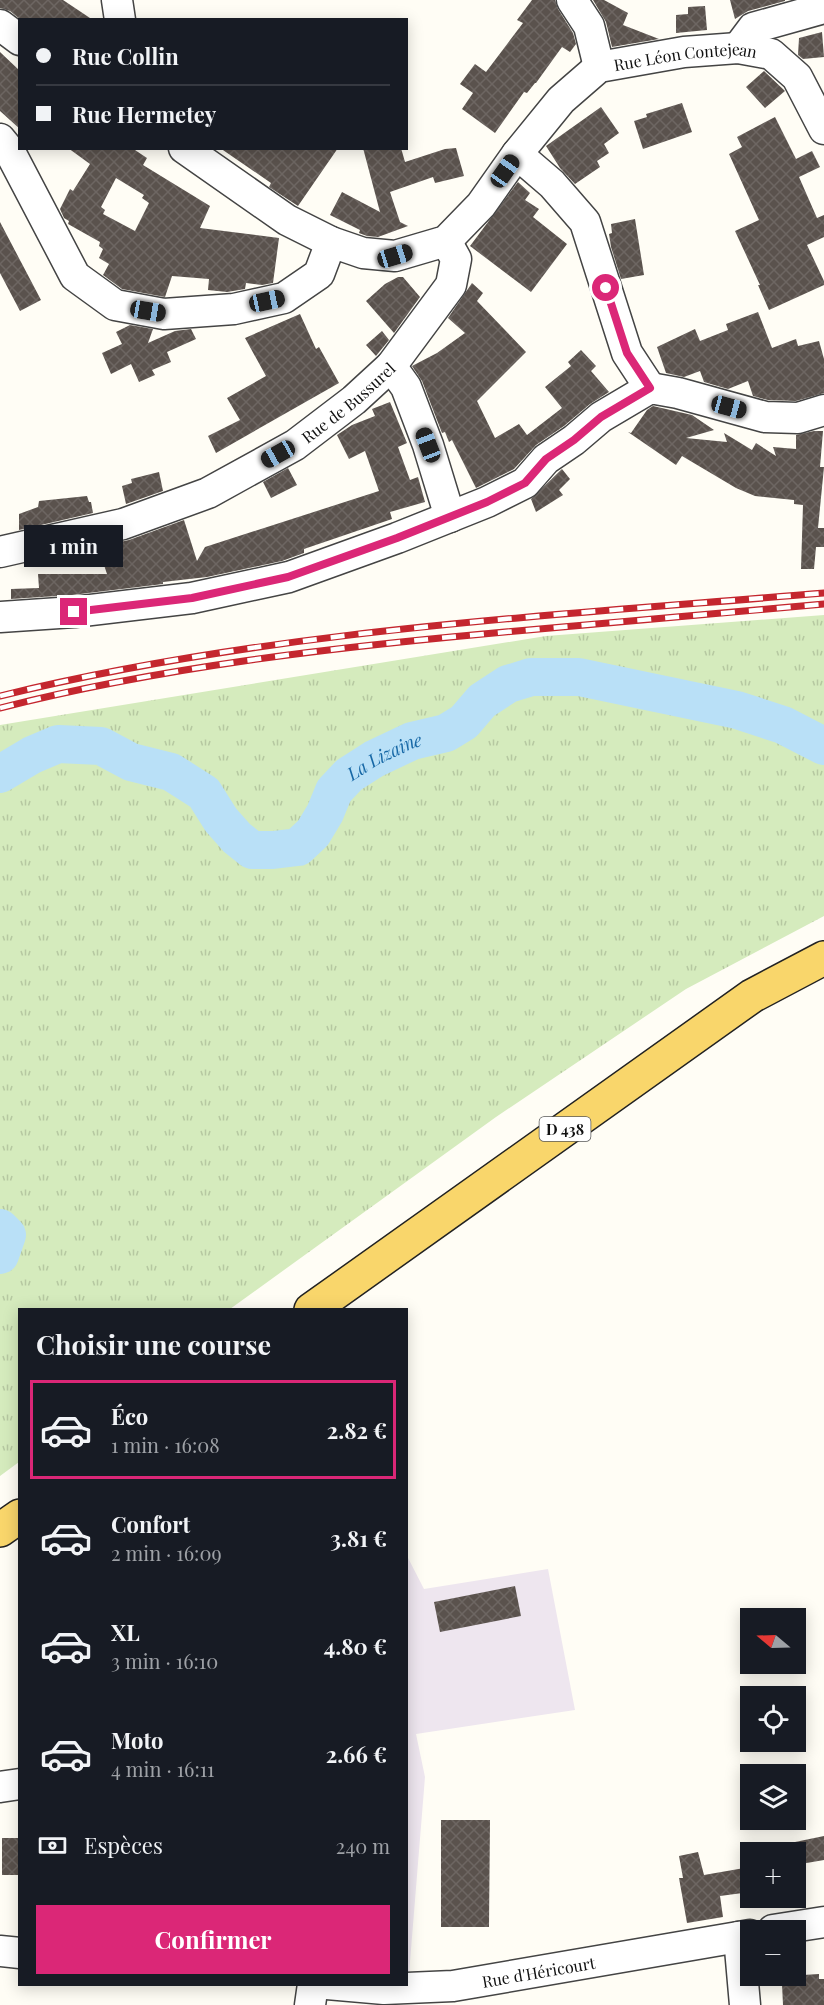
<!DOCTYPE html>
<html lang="fr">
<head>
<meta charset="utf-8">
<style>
	:root { --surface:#171b24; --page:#20242c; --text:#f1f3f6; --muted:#9ea1a6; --line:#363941; --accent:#db2777 }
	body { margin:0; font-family:"Playfair Display",serif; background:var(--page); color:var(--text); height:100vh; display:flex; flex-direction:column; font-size:22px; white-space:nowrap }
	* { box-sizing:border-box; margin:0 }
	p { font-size:20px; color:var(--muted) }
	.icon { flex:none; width:33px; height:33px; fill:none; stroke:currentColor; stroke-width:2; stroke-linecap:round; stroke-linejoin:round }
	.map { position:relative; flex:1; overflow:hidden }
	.side { position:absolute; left:18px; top:1308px; width:390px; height:678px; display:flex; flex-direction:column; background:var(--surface); border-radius:0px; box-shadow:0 3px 15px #0003 }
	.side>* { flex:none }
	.top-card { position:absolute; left:18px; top:18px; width:390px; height:132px; border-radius:0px; box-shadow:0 3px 15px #0003; display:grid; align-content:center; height:132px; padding:0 18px; background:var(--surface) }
	.needle { width:39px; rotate:289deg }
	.controls { position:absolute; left:740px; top:1608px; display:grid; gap:12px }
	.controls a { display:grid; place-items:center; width:66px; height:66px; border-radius:0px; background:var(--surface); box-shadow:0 3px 15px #0003; font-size:30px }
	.end { position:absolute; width:27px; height:27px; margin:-14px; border:8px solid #db2777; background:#fff; box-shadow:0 0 0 3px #fff }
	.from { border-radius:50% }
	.bubble { position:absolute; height:42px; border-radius:0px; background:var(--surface); box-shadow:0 3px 15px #0003; font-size:20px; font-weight:700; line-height:42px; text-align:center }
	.car { position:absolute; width:18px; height:36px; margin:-18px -9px; border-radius:8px; box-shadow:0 0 4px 2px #0007; background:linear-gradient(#222 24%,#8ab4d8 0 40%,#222 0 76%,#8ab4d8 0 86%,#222 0) }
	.top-card b { display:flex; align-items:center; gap:21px; height:57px; font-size:22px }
	.top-card b+b { border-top:2px solid var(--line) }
	.top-card i { width:15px; height:15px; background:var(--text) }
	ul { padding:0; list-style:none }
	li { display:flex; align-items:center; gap:18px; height:99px; margin:0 12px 9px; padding:0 6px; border:3px solid transparent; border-radius:0px }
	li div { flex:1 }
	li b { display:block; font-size:22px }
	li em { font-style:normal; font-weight:700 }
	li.current { border-color:var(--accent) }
	li>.icon { width:54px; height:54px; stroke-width:1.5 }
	h2 { padding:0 18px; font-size:27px; line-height:72px }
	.pay { display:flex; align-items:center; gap:15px; height:66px; padding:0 18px; font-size:22px }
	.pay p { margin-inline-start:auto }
	.cta { display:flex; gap:12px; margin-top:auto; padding:12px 18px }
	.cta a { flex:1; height:69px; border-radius:0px; background:var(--accent); color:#fff; font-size:24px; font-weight:700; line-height:69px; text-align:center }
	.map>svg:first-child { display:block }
</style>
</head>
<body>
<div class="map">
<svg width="824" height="2005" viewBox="0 0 824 2005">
	<defs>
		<pattern id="grass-tufts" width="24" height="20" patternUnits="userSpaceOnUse" patternTransform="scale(1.5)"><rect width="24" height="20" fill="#d5ebbd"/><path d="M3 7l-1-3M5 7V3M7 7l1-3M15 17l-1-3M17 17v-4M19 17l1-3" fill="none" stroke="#b6c8a1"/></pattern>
		<pattern id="building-cross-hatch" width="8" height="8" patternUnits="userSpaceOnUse" patternTransform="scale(1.5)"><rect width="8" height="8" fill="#5a524d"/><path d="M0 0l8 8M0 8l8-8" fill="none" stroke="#6d6662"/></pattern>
	</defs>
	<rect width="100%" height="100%" fill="#fffdf5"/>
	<path fill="#eee6ef" d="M406,1554L424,1589L548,1569L575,1710L416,1734L425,1777L409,1974H406Z"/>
	<path fill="url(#grass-tufts)" d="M824,615V916L686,989L496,1117L230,1309L20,1310L19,1462L0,1476V725L546,636Z"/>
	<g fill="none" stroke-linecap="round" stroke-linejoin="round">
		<g stroke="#b9e0f7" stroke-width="38">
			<path id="s1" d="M0,774L32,755L58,744L101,746L131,762L171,772L204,793L221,820L237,838L252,850H273L298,847L313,833L325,813L334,791L349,775L374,759L412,741L446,733L464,722L482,701L508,684L531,677H579L737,710L783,725L824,746"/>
			<path d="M0,1228L7,1235L0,1255"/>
		</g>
	</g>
	<path fill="url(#building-cross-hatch)" fill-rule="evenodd" d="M0,0H63L93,20H21L10,11L0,8Z
		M532,0H555L558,9L573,33L576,44L570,52L562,47L536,83H535L527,93L524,92L495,133L462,109L473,93L460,84L475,64L486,72L523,23L517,20Z
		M593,0H604L628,13L623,25L659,39L612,47L606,22Z
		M730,0H785V1L748,11L735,19Z
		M705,6L707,30L676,33V15L688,14V7Z
		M822,32L824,57L803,59L798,55L799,38Z
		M0,52L20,71V129L0,111Z
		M764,71L785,91L765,108L746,87Z
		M682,103L692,132L643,149L634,121L647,117L646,114Z
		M601,107L619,133L604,144L609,153L597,161L600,167L575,184L560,168L546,146Z
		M775,117L796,159L812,151L820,167L799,177L817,218L824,215V237L807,245L824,281V285L769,310L758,285H760L735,231L759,220L729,154L742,147L737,137Z
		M68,148H132L147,158L143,165L210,206L200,228L279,238L273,283L262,285L246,283L245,289L227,292L208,290L209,279L172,276L165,297L122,289L103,275L109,264L99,258L103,249L99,246L100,242L68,224L69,221L64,218L60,209L70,189L73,191L90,164ZM116,178L144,195L142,198L149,203L135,231L103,214L105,210L101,207Z
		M220,148H338L298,206L269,187L271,183Z
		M363,148H401L405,162L445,149L456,148L464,176L435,183L433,177L390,192L400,222L408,226L378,237L367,236L359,233L360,230L330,215L342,192L380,212Z
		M518,182L530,193L525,200L539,209L533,217L567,244L531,292L470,246Z
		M635,219L644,275L621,279L611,247L609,234L612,233L611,224Z
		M0,222L41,300L20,311L0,273Z
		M398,277H403L420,297L394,333L366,301L385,284Z
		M472,283L483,293L477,301L526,352L477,401L495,438L519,424L527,435L562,408L545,387L571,366L568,362L581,350L596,366L591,371L609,392L590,404L564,426L536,445L514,469L476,488L452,440L449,442L445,432L442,433L422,381L412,366L437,353L465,333L448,318Z
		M758,312L772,348L796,339L798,346L819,341L824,359V393L796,401L768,400L753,396L748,381L728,389L704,382L700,371L684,377L666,373L657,347L695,329L700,341L728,330L726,324Z
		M300,314L316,349L319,347L339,383L216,453L208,436L240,420L227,398L266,376L245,338Z
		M130,325L153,329L148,343L175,331L191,329L196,339L167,352L171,362L152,370L155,375L139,382L131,364L111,374L102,353L122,344L116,332Z
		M382,331L389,340L376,356L366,345Z
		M390,402L407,443L398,447L410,480L418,477L425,502L390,512L392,519L304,549V553L282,561L207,577L163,582V584L72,595L11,599V589L39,588L38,574H107L98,547L129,540L184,520L197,561L205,547L379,491L365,451L349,459L337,435L352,425L375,416L372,409Z
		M653,406L692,415L714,430L686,438L727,442L724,433L752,450L756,443L776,456L773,447L796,449V435L814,431H823L820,467H824L818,528H824V547H816L814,569H801L803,505L794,504V500L755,496L736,488L682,456L676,465L628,432L631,433L647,410Z
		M288,468L297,485L271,498L263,482Z
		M562,469L570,479L559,490L563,495L536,512L531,499Z
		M159,472L163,491L126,504L122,486L132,483L131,479Z
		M87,496L89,502H91L93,513L19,530V514L38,507L39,501Z
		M515,1586L521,1616L440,1632L434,1602Z
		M441,1820H490L489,1927H441Z
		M824,1836V1860L795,1865V1842Z
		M2,1838H20V1875H2Z
		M698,1852L704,1875L750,1867V1892L720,1896L723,1917L687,1923L679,1878H683L679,1856Z
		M819,1974V1979H824V2005H783L782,1984H788L789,1982L803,1981V1975Z"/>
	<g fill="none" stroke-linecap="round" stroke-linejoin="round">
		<g stroke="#444" stroke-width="33">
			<g id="minor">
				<path d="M117,0L120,20"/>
				<path d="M572,0L589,26L599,67"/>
				<path d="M0,25L20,40"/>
				<path d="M738,48L753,28L824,8"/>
				<path d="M0,139L9,150L75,276L115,305L164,314L234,309L284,298L319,274L331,242"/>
				<path id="s2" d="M184,148L287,220L331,242L363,253L395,256L446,241L481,205L517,154L561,100L599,67L684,52L738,48L771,54L797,77L824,129"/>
				<path d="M517,154L552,184L585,222L627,353L650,388"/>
				<path d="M391,366L406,387L428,445L450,517"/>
				<path id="s3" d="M0,552L123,524L208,493L295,445L354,400L391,366L451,285L456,259L446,241"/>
				<path d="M0,617L74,612L192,598L289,577L397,538L487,502L525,483L546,459L574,440L601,417L650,388L678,393L765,417L798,418L824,410"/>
				<path d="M0,1787L20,1784"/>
				<path d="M773,1930L824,1922"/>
				<path d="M739,1937L745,2005"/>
				<path d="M0,1951L20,1953"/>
				<path id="s4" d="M327,1984L384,1989L453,1986L750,1935"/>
				<path d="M310,2005L313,1984"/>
			</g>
		</g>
		<g stroke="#222" stroke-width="36">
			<path id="major" d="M311,1310L752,996L824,958
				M0,1530L20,1516"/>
		</g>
		<use href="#minor" stroke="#fff" stroke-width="30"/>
		<use href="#major" stroke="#f9d66b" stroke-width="33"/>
		<g stroke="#c4262e" stroke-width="7">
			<path id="rail" d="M0,696C269,630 549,616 824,593
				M0,708C162,667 328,648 494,633C604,623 714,614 824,604"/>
		</g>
		<use href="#rail" stroke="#fff" stroke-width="4.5" stroke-dasharray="14" stroke-linecap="butt"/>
	</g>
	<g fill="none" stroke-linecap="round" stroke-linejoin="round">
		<path stroke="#db2777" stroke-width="8" d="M74,612L192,598L288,577L397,538L487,502L525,483L546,459L574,440L601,417L650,388L627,353L606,288"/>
	</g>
	<g text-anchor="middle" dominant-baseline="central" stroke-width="6" stroke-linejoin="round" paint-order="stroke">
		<rect fill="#fff" stroke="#585858" stroke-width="1.5" x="539.5" y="1117" width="51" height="24" rx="4.5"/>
		<g font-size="15" font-weight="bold" fill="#111">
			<text x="565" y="1129">D 438</text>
		</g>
		<g font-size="16" fill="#111" stroke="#fff">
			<text stroke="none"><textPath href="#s2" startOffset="614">Rue Léon Contejean</textPath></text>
			<text stroke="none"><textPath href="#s3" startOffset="384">Rue de Bussurel</textPath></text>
			<text stroke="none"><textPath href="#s4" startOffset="213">Rue d'Héricourt</textPath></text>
		</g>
		<g font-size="18" font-style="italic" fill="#1768a6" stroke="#fff">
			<text stroke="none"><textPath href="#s1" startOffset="474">La Lizaine</textPath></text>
		</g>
	</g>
</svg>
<div class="controls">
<a><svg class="needle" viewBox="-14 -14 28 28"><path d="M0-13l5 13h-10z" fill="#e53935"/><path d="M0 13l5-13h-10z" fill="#9ea1a6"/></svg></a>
<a><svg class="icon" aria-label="locate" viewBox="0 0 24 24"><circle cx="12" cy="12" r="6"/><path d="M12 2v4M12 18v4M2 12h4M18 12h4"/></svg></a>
<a><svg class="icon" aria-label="layers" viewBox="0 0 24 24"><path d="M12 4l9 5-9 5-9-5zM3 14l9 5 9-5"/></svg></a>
<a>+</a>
<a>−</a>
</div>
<i class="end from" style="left:606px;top:288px"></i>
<i class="end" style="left:74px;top:612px"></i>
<div class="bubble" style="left:24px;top:525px;width:99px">1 min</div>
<i class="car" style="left:505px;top:171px;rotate:35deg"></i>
<i class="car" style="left:395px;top:256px;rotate:73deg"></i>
<i class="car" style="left:267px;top:301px;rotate:78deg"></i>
<i class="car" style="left:148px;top:311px;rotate:100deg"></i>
<i class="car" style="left:729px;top:407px;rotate:105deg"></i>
<i class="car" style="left:428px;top:445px;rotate:339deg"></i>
<i class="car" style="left:278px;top:454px;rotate:241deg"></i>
<div class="top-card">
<b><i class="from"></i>Rue Collin</b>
<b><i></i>Rue Hermetey</b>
</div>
<section class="side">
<h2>Choisir une course</h2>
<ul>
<li class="current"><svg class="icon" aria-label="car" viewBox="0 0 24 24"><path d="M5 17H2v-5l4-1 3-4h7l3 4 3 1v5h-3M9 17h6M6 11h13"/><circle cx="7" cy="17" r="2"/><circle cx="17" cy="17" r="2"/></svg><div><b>Éco</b><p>1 min · 16:08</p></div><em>2.82 €</em></li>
<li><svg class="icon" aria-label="car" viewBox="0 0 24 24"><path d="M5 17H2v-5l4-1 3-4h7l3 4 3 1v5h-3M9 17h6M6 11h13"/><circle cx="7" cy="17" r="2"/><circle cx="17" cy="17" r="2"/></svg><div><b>Confort</b><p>2 min · 16:09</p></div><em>3.81 €</em></li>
<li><svg class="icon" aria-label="car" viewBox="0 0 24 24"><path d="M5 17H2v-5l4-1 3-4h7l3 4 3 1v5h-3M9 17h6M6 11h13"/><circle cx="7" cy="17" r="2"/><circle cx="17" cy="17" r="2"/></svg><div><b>XL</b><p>3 min · 16:10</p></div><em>4.80 €</em></li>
<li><svg class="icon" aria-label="car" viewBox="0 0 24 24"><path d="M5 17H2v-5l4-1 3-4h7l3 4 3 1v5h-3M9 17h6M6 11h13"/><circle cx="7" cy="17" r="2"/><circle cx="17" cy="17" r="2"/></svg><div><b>Moto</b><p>4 min · 16:11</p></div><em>2.66 €</em></li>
</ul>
<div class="pay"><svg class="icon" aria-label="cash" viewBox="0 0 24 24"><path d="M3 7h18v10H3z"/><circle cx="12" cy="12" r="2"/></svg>Espèces<p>240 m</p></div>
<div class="cta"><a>Confirmer</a></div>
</section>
</div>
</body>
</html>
